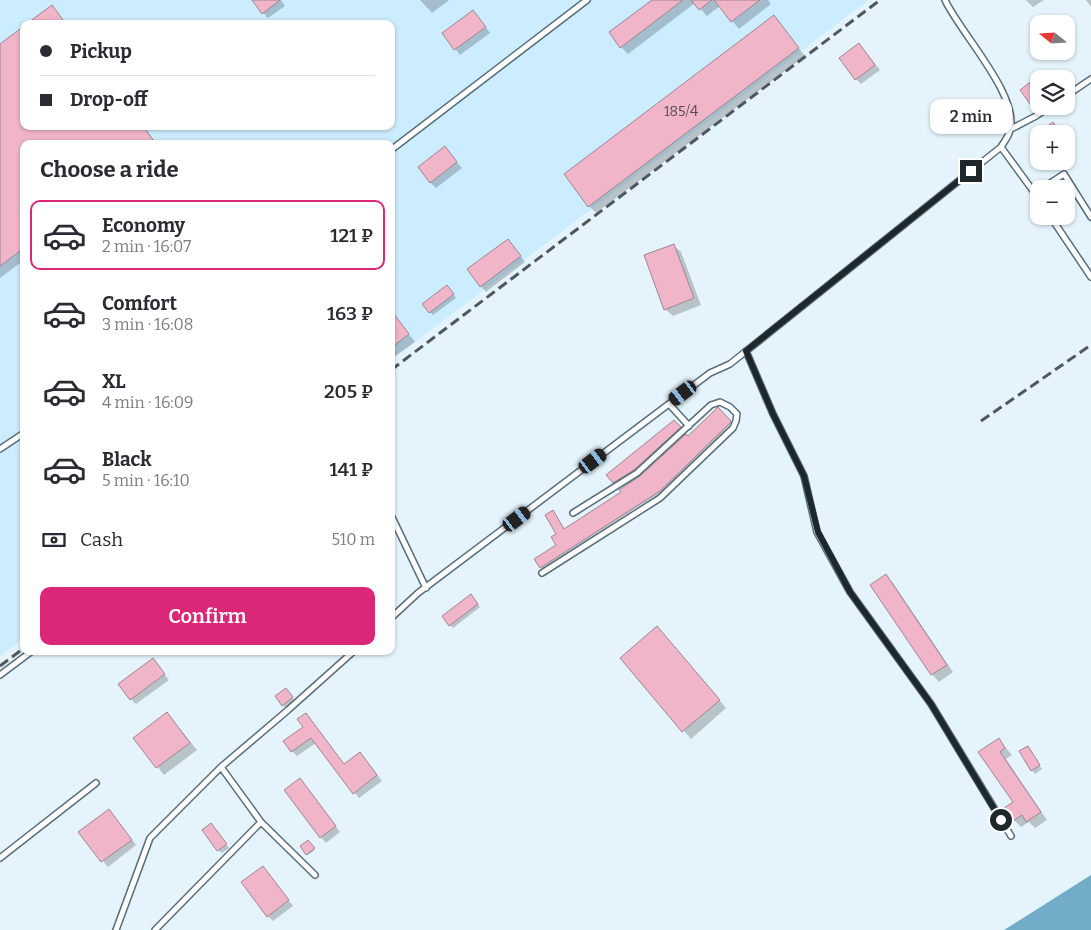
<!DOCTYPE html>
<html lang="en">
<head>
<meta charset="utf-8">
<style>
	:root { --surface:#fff; --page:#f2f2f3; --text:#2b2b33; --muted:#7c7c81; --line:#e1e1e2; --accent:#db2777 }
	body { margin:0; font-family:Bitter,serif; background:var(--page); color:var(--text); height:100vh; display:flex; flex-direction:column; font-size:19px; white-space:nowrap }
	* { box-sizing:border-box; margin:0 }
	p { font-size:16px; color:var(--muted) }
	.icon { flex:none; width:28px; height:28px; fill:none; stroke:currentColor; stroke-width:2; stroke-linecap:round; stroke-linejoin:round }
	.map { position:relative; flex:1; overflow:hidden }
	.sheet { position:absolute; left:20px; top:140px; width:375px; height:515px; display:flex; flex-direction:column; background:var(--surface); border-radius:10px; box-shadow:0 1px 4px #0004 }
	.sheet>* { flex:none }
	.banner { position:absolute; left:20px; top:20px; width:375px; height:110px; border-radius:10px; box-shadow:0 1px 4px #0004; display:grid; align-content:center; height:110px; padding:0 20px; background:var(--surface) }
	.needle { width:32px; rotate:288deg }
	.fabs { position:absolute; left:1030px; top:15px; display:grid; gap:10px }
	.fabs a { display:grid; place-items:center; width:45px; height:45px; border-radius:10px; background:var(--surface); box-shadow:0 1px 4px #0004; font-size:25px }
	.end { position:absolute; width:22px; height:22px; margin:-11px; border:6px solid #1e272c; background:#fff; box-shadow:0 0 0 2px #fff }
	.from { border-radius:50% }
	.bubble { position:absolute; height:35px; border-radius:10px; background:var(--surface); box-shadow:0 1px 4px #0004; font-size:16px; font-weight:600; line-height:35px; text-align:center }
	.car { position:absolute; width:15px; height:30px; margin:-15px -8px; border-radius:6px; box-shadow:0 0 4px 1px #0007; background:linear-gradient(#222 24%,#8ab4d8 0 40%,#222 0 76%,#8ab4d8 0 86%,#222 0) }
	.banner b { display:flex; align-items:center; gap:18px; height:48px; font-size:19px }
	.banner b+b { border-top:1px solid var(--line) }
	.banner i { width:12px; height:12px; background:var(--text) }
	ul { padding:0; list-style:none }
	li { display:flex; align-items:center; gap:15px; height:70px; margin:0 10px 8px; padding:0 10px; border:2px solid transparent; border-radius:10px }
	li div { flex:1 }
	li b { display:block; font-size:19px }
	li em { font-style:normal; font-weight:600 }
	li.selected { border-color:var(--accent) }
	li>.icon { width:45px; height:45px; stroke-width:1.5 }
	h2 { padding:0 20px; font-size:22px; line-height:60px }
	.pay { display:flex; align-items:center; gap:12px; height:55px; padding:0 20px; font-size:19px }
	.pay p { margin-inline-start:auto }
	.primary-button { display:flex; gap:10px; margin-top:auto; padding:10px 20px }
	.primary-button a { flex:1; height:58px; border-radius:10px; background:var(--accent); color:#fff; font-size:20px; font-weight:600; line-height:58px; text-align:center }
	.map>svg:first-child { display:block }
</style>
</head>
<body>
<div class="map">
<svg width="1091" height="930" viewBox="0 0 1091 930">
	<rect width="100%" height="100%" fill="#e5f4fc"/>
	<path fill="#ccedff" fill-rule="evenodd" d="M0,0H869L391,360V144H24V638L0,656ZM24,24H391V126H24Z"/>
	<path fill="#72acc9" d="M1091,875V930H1004Z"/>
	<path fill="#0003" d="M253,0H281L285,6L268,18Z
		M420,0H449L432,13Z
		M654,0H768L771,4L739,29L720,6L707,16L695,3L628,54L621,47Z
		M1026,0H1044L1033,7Z
		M1086,0H1091V7Z
		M478,17L490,33L460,55L444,34Z
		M774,17L805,56L596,213L589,206Z
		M859,44L880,70L861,84L856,79Z
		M0,46L24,126H143L157,144H24V260L0,278Z
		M1039,106H1049L1039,113L1036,110Z
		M445,148L462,168L436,188L430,182Z
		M673,245L681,252L701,305L673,316L665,309Z
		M513,246L525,262L486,292L468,270Z
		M450,290L456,298L433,315L430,312Z
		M391,311L415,342L391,359Z
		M718,409L732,423L661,492L542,568L541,567L558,545L564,530L623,493L688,437Z
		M674,421L681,429L636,471L615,483L608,475Z
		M886,575L893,583L953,672L939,682L932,674L872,585Z
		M474,599L480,607L453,628L450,625Z
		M664,635L726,708L691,739L621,658Z
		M153,659L169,680L136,704L131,699Z
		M289,693L295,701L286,708L283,705Z
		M167,713L197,750L164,775L135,738Z
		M305,727L345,765L365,759L382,781L359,798L316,743L297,756L292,751Z
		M999,740L1012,755L1006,759L1047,820L1035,828L1029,822L1021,827L1014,820V802L980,752Z
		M1028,747L1042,769L1035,774L1032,770Z
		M305,785L340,832L326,843L321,837Z
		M114,816L136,845L108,867L80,832Z
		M214,828L229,848L222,853L218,850Z
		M308,841L315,850L308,855L301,847Z
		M263,867L293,906L273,921L268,916Z"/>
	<path fill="#f1b5c9" stroke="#9f868e" d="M252,0H280L262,14Z
		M652,0H683L620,48L609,32Z
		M691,0H712L699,10Z
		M714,0H760L731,22Z
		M52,5L66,24H27L37,16Z
		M473,10L486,27L454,50L442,33Z
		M774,15L799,48L588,207L564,174Z
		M24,26V126H143L156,144H24V248L0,266V44Z
		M859,43L875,65L855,80L839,58Z
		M1033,80L1039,88V109L1035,111L1020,90Z
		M1053,122L1061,134H1049L1045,128Z
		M445,146L457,162L430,183L418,167Z
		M508,239L521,256L480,287L467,269Z
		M674,244L694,298L664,310L644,255Z
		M447,285L454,294L429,313L422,304Z
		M391,310L409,334L391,348Z
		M718,407L731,421L730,423L660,491L540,568L534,559L556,545L551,537L556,534L545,515L553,510L564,529L621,492L619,490L640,476L686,434L688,436Z
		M674,420L681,427L634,470L613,483L606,475Z
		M886,574L947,665L931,675L870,585Z
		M471,594L478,604L449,626L442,616Z
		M657,626L720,700L682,732L620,658Z
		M153,658L165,674L130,700L118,684Z
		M286,688L293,697L282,706L275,696Z
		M167,712L190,743L156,768L133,738Z
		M306,713L344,764L360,752L377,775L353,794L311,738L291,752L283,741L303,727L297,719Z
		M999,738L1005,748L1000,752L1041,812L1026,822L1022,815L1013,821L1004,808L1013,802L978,752Z
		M1028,746L1040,765L1031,771L1019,751Z
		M300,778L336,826L320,838L284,790Z
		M109,809L132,840L101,862L78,832Z
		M211,823L227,844L217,851L202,830Z
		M308,840L315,848L306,855L300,846Z
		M263,866L289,900L267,917L241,882Z"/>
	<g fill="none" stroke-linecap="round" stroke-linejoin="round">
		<g stroke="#586e7a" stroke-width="8">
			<path id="service" d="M1066,96L1091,79
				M1011,129L1036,116L1051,106
				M1001,147L1039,199
				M391,150L587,0
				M1041,189L1064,174L1091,217
				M1050,216L1091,277
				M746,351L773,414L804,476L817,532L850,592L931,704L1011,836
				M669,404L689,426
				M0,449L24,433
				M391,515L426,588
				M542,573L660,498L733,428L736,421L737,414L730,407L720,402L711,405L637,473L573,513
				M391,618L418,593L710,373L730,364L1001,147C1004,142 1009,136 1010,130C1020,96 959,31 945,0
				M0,675L32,651
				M221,767L261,822L315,875
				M0,858L96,783
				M116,930L150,838L221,767L288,710L354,651
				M155,930L261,822"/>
		</g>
		<use href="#service" stroke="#fff" stroke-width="5"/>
		<path stroke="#4e585e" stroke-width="3" stroke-dasharray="10 5" stroke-linecap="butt" d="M391,370L880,0
			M981,421L1091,345
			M0,666L24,648"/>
	</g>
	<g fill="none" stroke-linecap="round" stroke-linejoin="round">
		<path stroke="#1e272c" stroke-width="6" d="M971,171L746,351L773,414L804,476L818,532L850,592L931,704L1001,820"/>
	</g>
	<g text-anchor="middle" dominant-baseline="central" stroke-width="4" stroke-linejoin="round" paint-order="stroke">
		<g font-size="14" fill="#534a53">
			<text x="681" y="111">185/4</text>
		</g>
	</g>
</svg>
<div class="fabs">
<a><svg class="needle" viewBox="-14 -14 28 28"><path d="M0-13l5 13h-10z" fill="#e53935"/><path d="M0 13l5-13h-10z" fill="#7c7c81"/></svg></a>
<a><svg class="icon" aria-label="layers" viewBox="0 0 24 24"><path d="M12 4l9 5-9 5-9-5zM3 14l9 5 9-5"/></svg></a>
<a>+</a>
<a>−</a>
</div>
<i class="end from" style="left:1001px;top:820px"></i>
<i class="end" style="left:971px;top:171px"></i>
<div class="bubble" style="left:930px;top:99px;width:82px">2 min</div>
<i class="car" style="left:683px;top:393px;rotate:233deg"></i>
<i class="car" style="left:593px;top:461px;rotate:53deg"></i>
<i class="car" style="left:517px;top:519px;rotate:53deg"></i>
<div class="banner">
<b><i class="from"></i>Pickup</b>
<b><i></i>Drop-off</b>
</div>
<section class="sheet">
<h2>Choose a ride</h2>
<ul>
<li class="selected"><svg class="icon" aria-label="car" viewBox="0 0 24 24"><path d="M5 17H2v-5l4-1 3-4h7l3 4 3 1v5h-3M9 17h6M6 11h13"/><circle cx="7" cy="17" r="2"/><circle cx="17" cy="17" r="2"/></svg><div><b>Economy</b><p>2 min · 16:07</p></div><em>121 ₽</em></li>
<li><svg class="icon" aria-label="car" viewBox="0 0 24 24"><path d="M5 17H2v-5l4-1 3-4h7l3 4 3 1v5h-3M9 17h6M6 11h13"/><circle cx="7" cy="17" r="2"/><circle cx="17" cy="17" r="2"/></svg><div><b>Comfort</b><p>3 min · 16:08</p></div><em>163 ₽</em></li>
<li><svg class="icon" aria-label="car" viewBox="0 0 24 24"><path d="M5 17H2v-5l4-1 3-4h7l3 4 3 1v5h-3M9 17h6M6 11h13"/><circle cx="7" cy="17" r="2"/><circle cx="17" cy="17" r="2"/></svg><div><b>XL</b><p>4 min · 16:09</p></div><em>205 ₽</em></li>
<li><svg class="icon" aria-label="car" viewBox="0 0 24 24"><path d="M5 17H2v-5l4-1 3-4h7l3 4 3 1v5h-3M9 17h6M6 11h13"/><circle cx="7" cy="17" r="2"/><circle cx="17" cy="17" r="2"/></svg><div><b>Black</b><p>5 min · 16:10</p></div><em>141 ₽</em></li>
</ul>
<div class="pay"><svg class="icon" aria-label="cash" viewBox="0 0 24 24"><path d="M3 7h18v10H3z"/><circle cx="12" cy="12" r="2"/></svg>Cash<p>510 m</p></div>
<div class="primary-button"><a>Confirm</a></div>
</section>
</div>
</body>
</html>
